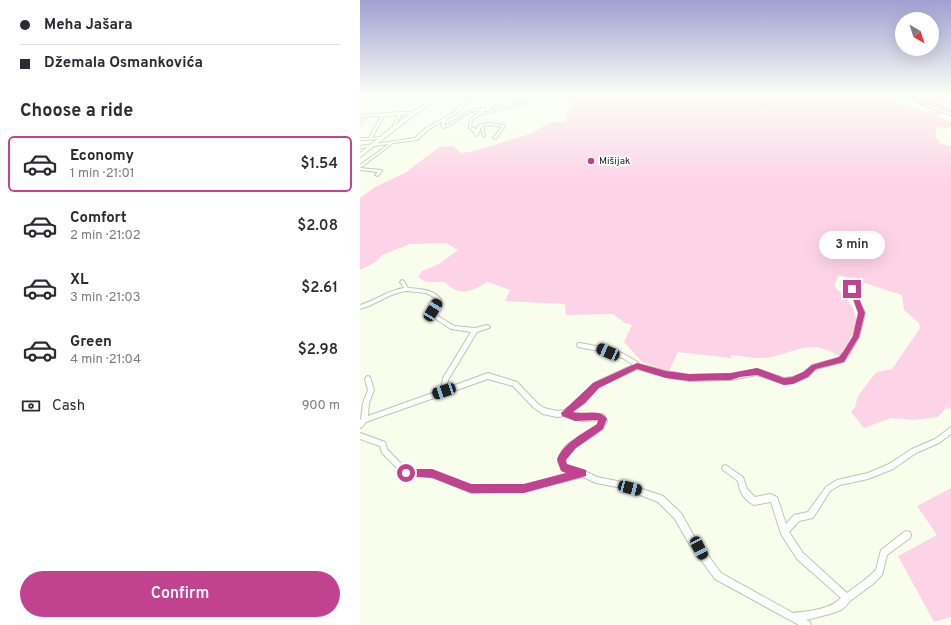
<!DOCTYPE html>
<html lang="en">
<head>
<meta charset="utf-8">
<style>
	:root { --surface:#fff; --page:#f7f7f7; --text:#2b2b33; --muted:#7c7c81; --line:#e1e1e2; --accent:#c1438f }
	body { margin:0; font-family:Overpass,sans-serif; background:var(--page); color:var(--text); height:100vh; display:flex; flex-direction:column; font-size:15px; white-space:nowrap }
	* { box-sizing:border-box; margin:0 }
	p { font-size:13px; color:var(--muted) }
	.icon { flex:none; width:22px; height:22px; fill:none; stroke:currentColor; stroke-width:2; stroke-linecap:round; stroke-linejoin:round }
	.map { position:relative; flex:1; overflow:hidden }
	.sheet { display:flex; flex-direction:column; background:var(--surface); width:360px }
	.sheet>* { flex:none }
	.guide { display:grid; align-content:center; height:88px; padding:0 20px; background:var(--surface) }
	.needle { width:26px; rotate:141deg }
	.buttons { position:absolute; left:535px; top:12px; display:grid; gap:8px }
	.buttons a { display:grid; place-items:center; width:44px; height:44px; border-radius:50%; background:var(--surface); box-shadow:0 4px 16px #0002; font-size:20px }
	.end { position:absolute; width:18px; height:18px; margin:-9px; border:5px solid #c1438f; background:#fff; box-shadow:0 0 0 2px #fff }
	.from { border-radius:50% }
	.bubble { position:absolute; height:28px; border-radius:14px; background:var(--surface); box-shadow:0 4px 16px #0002; font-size:13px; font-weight:600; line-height:28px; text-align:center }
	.car { position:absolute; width:12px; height:24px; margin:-12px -6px; border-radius:5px; box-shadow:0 0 3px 1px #0007; background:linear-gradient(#222 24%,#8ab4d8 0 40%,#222 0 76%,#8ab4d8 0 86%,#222 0) }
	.guide b { display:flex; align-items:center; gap:14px; height:38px; font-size:15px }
	.guide b+b { border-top:1px solid var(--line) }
	.guide i { width:10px; height:10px; background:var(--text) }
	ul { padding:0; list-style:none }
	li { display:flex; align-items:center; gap:12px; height:56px; margin:0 8px 6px; padding:0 12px; border:2px solid transparent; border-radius:6px }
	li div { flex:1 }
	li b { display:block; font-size:15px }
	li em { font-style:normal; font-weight:600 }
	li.selected { border-color:var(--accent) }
	li>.icon { width:36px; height:36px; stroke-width:1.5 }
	h2 { padding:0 20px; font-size:18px; line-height:48px }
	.pay { display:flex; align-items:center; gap:10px; height:44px; padding:0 20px; font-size:15px }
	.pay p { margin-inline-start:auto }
	.button { display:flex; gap:8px; margin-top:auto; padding:8px 20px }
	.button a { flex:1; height:46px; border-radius:24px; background:var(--accent); color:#fff; font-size:16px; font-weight:600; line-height:46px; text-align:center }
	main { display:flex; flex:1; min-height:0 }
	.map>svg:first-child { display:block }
</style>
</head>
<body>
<main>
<section class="sheet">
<div class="guide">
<b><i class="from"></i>Meha Jašara</b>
<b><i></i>Džemala Osmankovića</b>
</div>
<h2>Choose a ride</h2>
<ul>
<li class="selected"><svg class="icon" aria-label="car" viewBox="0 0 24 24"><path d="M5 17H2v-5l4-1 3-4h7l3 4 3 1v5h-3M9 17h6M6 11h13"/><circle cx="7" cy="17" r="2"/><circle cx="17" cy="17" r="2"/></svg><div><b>Economy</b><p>1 min · 21:01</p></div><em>$1.54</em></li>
<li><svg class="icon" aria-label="car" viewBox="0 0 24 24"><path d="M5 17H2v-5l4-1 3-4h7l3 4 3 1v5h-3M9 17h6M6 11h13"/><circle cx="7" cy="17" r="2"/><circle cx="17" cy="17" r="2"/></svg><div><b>Comfort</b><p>2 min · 21:02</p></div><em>$2.08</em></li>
<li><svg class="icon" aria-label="car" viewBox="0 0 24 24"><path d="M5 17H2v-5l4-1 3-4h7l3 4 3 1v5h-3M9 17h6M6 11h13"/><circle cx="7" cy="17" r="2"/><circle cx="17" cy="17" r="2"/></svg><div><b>XL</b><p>3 min · 21:03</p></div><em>$2.61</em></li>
<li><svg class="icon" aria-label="car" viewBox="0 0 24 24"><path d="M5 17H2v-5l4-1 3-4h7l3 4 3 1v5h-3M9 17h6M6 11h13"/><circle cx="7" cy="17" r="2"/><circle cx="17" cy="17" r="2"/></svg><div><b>Green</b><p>4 min · 21:04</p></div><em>$2.98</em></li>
</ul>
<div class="pay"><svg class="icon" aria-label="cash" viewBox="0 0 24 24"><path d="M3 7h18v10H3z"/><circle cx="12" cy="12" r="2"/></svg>Cash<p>900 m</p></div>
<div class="button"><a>Confirm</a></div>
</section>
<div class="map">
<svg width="591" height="625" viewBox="0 0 591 625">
	<rect width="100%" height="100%" fill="#f9feec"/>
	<path fill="#fdd3e8" d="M218,94H528L534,100L566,112L575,108L538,94L587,95L578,100L589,103L583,105L591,109V113L586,111L576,116L591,122V127L584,128L577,126L575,137L581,142L578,143L591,146V409L587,407L578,417L554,420L531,418L504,428L491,412L495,407L498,396L509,381L517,372L532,369L560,328L559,323L544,310L542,295L479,275L474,286C503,314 502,323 479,356C451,339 438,351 411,357C399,360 383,356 371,355V358L318,352L309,371L282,362L264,342L272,325L265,323L253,314L206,315L205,304L145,301L150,290L128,282C111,291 100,298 85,282H66L58,277L62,271L79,264L98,250L86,243L50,244L22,255L16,262L0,270V198L15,187L45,173L79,147L93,146L101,153L110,152L170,134L191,122H202L207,120L205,116L212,106L213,98Z
		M591,488V617L574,622L538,556L577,535L557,506Z"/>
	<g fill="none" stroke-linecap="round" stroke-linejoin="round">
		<g stroke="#bfc4b3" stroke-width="2">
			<path id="minor" d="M79,94H86L75,97L74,96Z
				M124,94H128L104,105L96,114L87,118L84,125L85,126L87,125C100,117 108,108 125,108V110L122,113C142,109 161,103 179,94H183L167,102L152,107L120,115L112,120L111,127L115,128L116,131L118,125L129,123L145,125V126L136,139L133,138L142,127L129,125L123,126L125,136L124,137L123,136L121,127L118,135L117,136C113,134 114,130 109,128L110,119L122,110C115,111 109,112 103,116C96,120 91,127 83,128L81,125L83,121L68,130L57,140L33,143L0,168L21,170L22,171L18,176L15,175L18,172L0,170V165L29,144L0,148V146L55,138L66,128L94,112L102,103Z
				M148,94H151C145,102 142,107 132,110V108L140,104Z
				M536,94H540L591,113V115Z
				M39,112H55L56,113L55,114L41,115L35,126L34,127L33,126L38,115L24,116L12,138L22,137L24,138L23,139L0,140V138H9L21,116H7L0,125V122L4,117H0V115Z
				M42,280L44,281L48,288C60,289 73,289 81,299L75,314L94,326L115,328L127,325L129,326L130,327L129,328L117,332L88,380L87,388L128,373L157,382L178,404L184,408L197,411L204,410L220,399L234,383L273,365C258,352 236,351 218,347L217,345L218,343H220L242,347L262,353L276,361L279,364L306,371L329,375L371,374L397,369L424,378L433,377L444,373L452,365L479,358L484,352L493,337L499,313L490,289L492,285H496V286L494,289L505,313L499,337L488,356L483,362L456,369L448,377L433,383L424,384L397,375L371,380L329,381L306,377L277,369L238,387L224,403L212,412L223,415L242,414L244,415L247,421C238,441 211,441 204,462L206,465L223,470L237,477L262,482L303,496L321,513L334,536L361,573L433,613C449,611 469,610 481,598L437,559L421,534L411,502H410L394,505C384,500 379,491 378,481L363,470L362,468L363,466L365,465L367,466L383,477L387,489L395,497L410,494L417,497L426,524L434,515L448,512L466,487L477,480L508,473L529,464L552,449L575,439L591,427V434L579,443L556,453L533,469L508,479L480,485L470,491L453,518L439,521L429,532L443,553L487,593L507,578L516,570L521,550L544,532L547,531L550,532L551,535L550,538L527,555L522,575L513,584L490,601L486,606L481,610L470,614L446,620L450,622L451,625H439L355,579L328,542L315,519L298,502L262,488L236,483L223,477L164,491L111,493L72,476H46L44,475L22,453L20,446L0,439V433L25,442L27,449L47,470H72L111,485H164L210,473L202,470L198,462C199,459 199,456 201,453C209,437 231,435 241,421L240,420L223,421L205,416L197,417L183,414L174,408L153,386L128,379L17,418L6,422L2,427L0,428V420L1,419L3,403L8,390L5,379L6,377L8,376L10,377L14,390L9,403L8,416L81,390L83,378L111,332L91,329L71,316L69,313L76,299L72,296L66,293L47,291L40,292L29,296L9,306L0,309V305C15,301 28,290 44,288L40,282Z"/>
		</g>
		<g stroke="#bfc4b3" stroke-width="2">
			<path id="primary" d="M73,94H77L72,103L53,116L0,157V153L49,114L69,101Z"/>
		</g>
		<use href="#minor" fill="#fff" fill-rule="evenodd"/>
		<use href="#primary" fill="#fff" fill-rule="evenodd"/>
	</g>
	<linearGradient id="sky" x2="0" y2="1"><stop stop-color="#9fa0d1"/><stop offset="0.52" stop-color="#fcfff6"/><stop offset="1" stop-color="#fcfff6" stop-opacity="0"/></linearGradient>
	<rect width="591" height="182" fill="url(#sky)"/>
	<path fill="#c1438f" d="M489,287H494L505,313L499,337L484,362L456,369L448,377L433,384L424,385L397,375L380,377L371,380L329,381L306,378L277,369L239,388L225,403L213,412C223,415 241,408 247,419L243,429L216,448L206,460L207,464L226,470V476L164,493H111L72,478L43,476L41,473L46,469H72L111,484H164L206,473L201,471L197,459C204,443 223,433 237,424L238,420L215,421L202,416L201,413L233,383L277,363L306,371L329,374L371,373L397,368L424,378L432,377L443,372L452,365L479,357L483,352L493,336L498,313Z"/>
	<circle fill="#c1438f" stroke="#fff" stroke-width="1.5" cx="231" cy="161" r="4"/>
	<g text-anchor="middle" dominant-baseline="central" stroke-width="3.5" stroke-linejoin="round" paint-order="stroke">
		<g font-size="10" fill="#22241e" stroke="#fff" text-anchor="start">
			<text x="239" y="161">Mišijak</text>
		</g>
	</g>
</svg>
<div class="buttons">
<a><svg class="needle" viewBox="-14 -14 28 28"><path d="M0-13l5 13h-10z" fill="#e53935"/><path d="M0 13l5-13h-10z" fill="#7c7c81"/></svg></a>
</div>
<i class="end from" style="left:46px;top:473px"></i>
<i class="end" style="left:492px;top:289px"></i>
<div class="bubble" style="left:459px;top:231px;width:66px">3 min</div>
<i class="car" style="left:73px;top:310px;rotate:31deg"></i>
<i class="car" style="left:248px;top:352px;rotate:294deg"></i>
<i class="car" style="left:84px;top:391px;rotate:251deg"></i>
<i class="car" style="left:270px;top:488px;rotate:105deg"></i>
<i class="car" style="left:339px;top:548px;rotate:153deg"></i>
</div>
</main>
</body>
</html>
